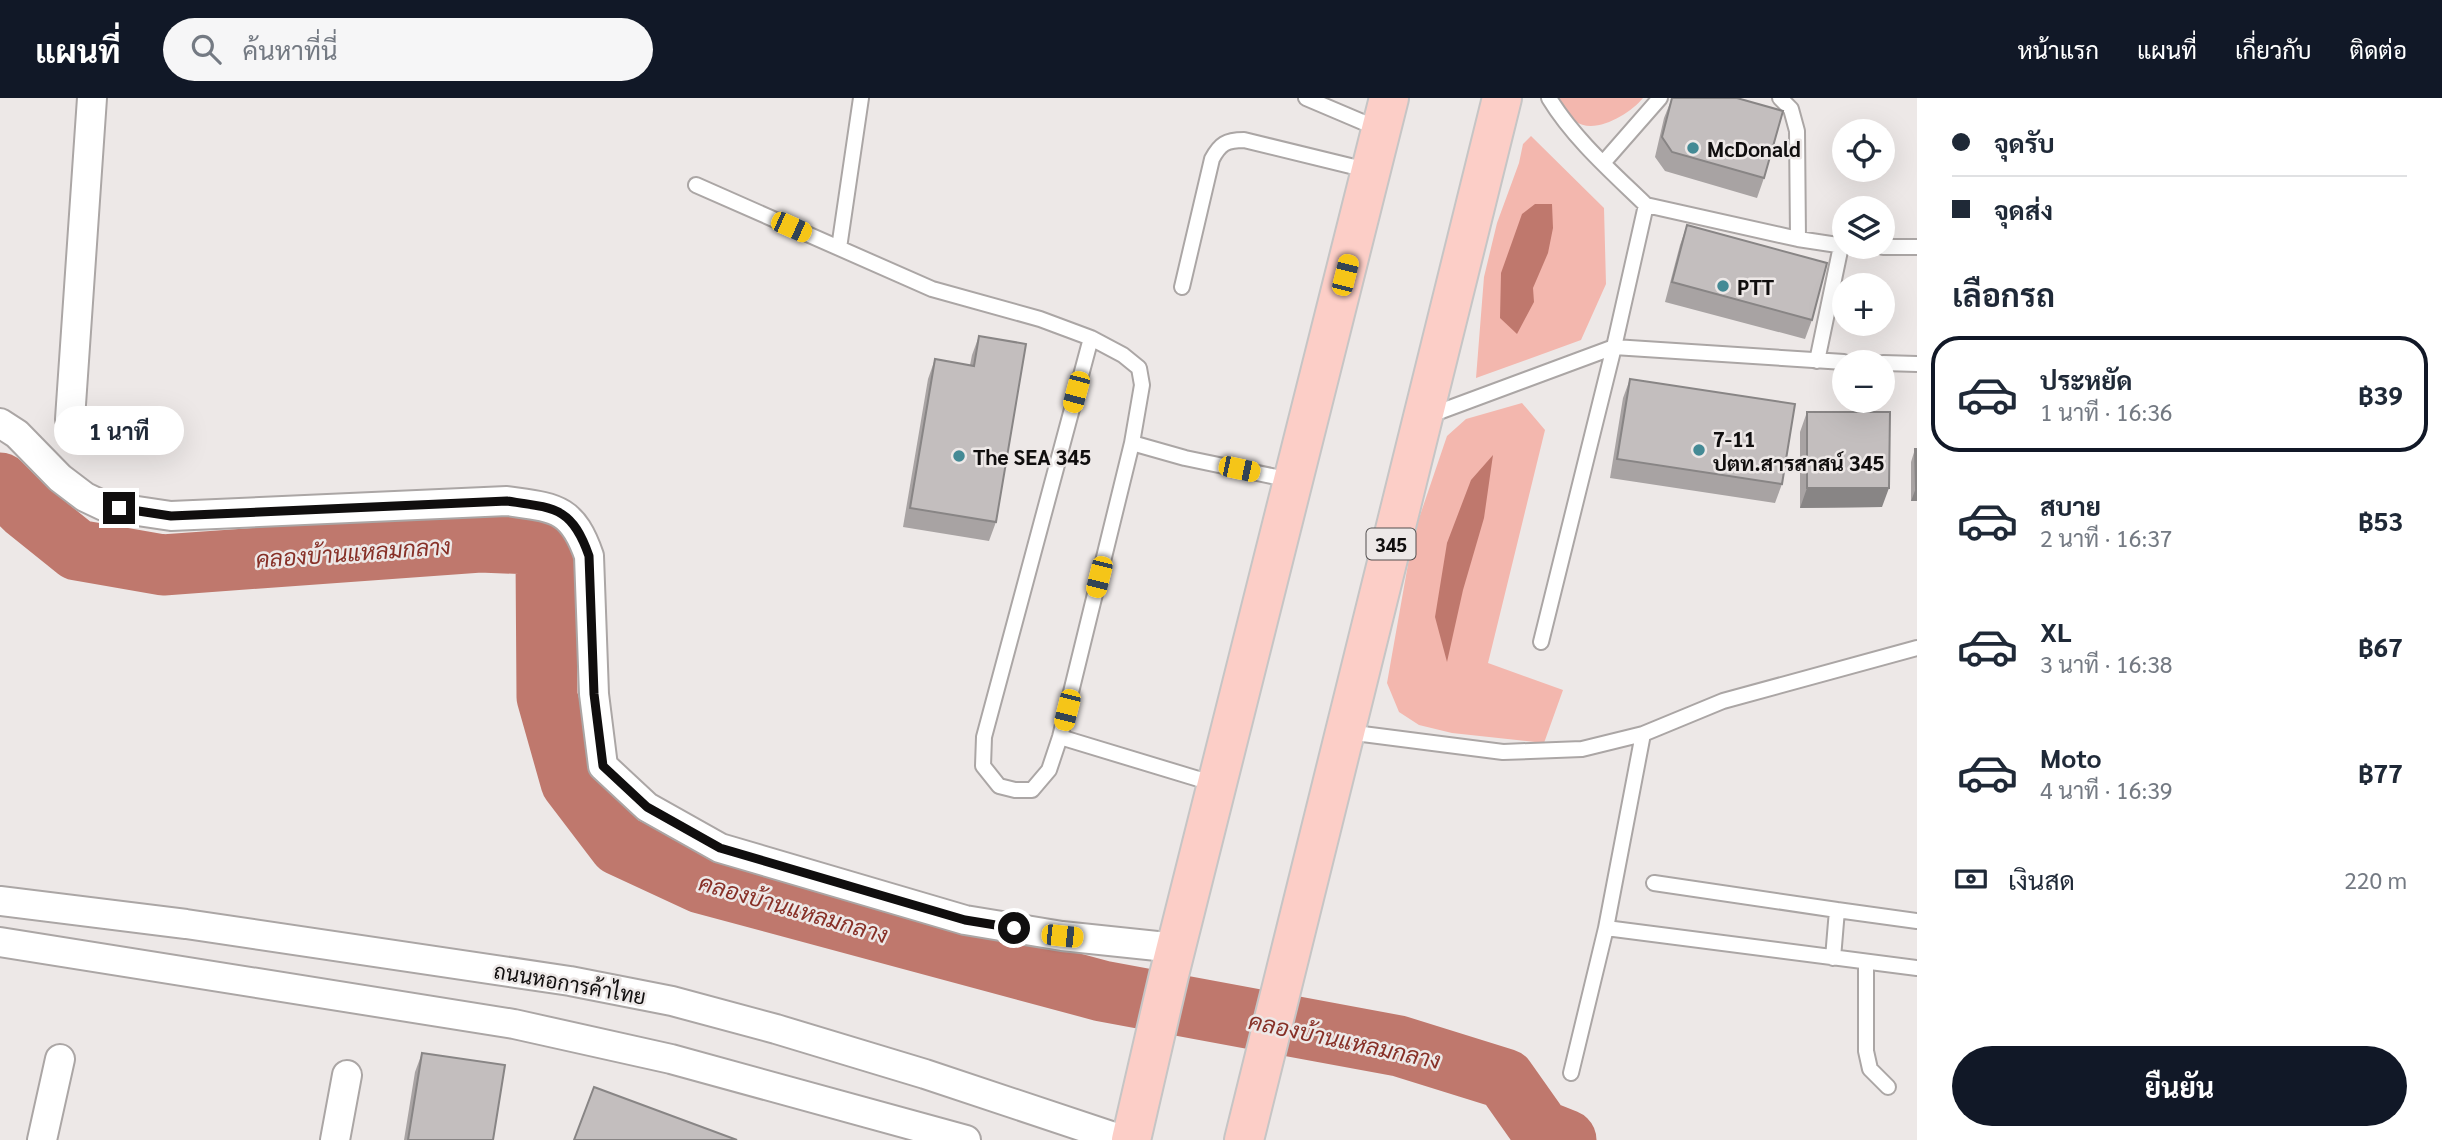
<!DOCTYPE html>
<html lang="th">
<head>
<meta charset="utf-8">
<style>
	:root { --surface:#fff; --page:#f6f6f7; --text:#1f2937; --muted:#747a83; --line:#e0e1e3; --accent:#111827 }
	body { margin:0; font-family:Georgia,Sarabun,serif; background:var(--page); color:var(--text); height:100vh; display:flex; flex-direction:column; font-size:26px; white-space:nowrap }
	* { box-sizing:border-box; margin:0 }
	p { font-size:23px; color:var(--muted) }
	.icon { flex:none; width:38px; height:38px; fill:none; stroke:currentColor; stroke-width:2; stroke-linecap:round; stroke-linejoin:round }
	.map { position:relative; flex:1; overflow:hidden }
	.details { display:flex; flex-direction:column; background:var(--surface); width:525px }
	.details>* { flex:none }
	.guide { display:grid; align-content:center; height:154px; padding:0 35px; background:var(--surface) }
	.tools { position:absolute; left:1832px; top:21px; display:grid; gap:14px }
	.tools a { display:grid; place-items:center; width:63px; height:63px; border-radius:50%; background:var(--surface); box-shadow:0 7px 28px #0002; font-size:35px }
	.end { position:absolute; width:32px; height:32px; margin:-16px; border:9px solid #100e0e; background:#fff; box-shadow:0 0 0 4px #fff }
	.from { border-radius:50% }
	.bubble { position:absolute; height:49px; border-radius:24px; background:var(--surface); box-shadow:0 7px 28px #0002; font-size:23px; font-weight:700; line-height:49px; text-align:center }
	.car { position:absolute; width:21px; height:42px; margin:-21px -10px; border-radius:9px; box-shadow:0 0 5px 2px #0007; background:linear-gradient(#f5c518 24%,#345 0 40%,#f5c518 0 76%,#345 0 86%,#f5c518 0) }
	.guide b { display:flex; align-items:center; gap:24px; height:66px; font-size:26px }
	.guide b+b { border-top:2px solid var(--line) }
	.guide i { width:18px; height:18px; background:var(--text) }
	ul { padding:0; list-style:none }
	li { display:flex; align-items:center; gap:21px; height:116px; margin:0 14px 10px; padding:0 21px; border:4px solid transparent; border-radius:28px }
	li div { flex:1 }
	li b { display:block; font-size:26px }
	li em { font-style:normal; font-weight:700 }
	li.on { border-color:var(--accent) }
	li>.icon { width:63px; height:63px; stroke-width:1.5 }
	h2 { padding:0 35px; font-size:32px; line-height:84px }
	.pay { display:flex; align-items:center; gap:18px; height:77px; padding:0 35px; font-size:26px }
	.pay p { margin-inline-start:auto }
	.button { display:flex; gap:14px; margin-top:auto; padding:14px 35px }
	.button a { flex:1; height:80px; border-radius:42px; background:var(--accent); color:#fff; font-size:28px; font-weight:700; line-height:80px; text-align:center }
	header { display:flex; align-items:center; gap:42px; box-sizing:border-box; height:98px; padding:0 35px; background:var(--accent); color:#fff }
	header strong { font-size:33px }
	nav { display:flex; gap:38px; margin-inline-start:auto; font-size:24px }
	.search { width:490px; height:63px; background:var(--page); display:flex; align-items:center; gap:18px; box-sizing:border-box; padding:0 24px; border-radius:38px; color:var(--muted); font-size:26px }
	main { display:flex; flex:1; min-height:0 }
	.map>svg:first-child { display:block }
</style>
</head>
<body>
<header>
<strong>แผนที่</strong>
<div class="search"><svg class="icon" aria-label="search" viewBox="0 0 24 24"><circle cx="10" cy="10" r="6"/><path d="M15 15l6 6"/></svg>ค้นหาที่นี่</div>
<nav><a>หน้าแรก</a><a>แผนที่</a><a>เกี่ยวกับ</a><a>ติดต่อ</a></nav>
</header>
<main>
<div class="map">
<svg width="1917" height="1042" viewBox="0 0 1917 1042">
	<rect width="100%" height="100%" fill="#ede8e7"/>
	<path fill="#f3b7ae" d="M1559,0H1643C1630,16 1594,38 1575,23C1568,18 1563,7 1559,0Z
		M1531,38L1604,110L1606,186L1581,242L1476,280L1484,179L1497,125L1519,65L1523,46Z
		M1522,305L1545,332L1488,565L1563,592L1544,645L1452,635L1419,627L1399,614L1387,585L1413,438L1447,338L1466,321Z"/>
	<path fill="#bf786d" d="M1535,106H1552L1553,130L1548,155L1533,190L1534,204L1517,236L1500,220L1501,175L1522,116Z
		M1493,357L1484,420L1463,492L1447,564L1435,519L1447,445L1471,382Z"/>
	<g fill="none" stroke-linecap="round" stroke-linejoin="round">
		<path stroke="#bf786d" stroke-width="61" d="M0,385L26,411L77,452L163,467L480,444L531,446L546,458L547,599L571,684L619,747L701,785L1102,893L1399,948L1505,981L1541,1032L1566,1042"/>
		<g stroke="#aba6a5" stroke-width="18">
			<path id="lane" d="M1306,0L1379,31
				M1780,0L1791,11L1797,33L1798,141
				M1603,65L1660,0
				M696,87L932,191L1040,221L1091,240L1123,257L1139,270L1142,287L1132,345L1185,360L1291,382
				M1646,107L1798,141L1844,148
				M1883,149H1917
				M839,150L861,0
				M1182,189L1212,61C1220,46 1226,42 1244,42L1371,73
				M1091,240L984,639L983,668L999,688L1015,692H1032L1049,672L1060,639L1132,345
				M1817,263L1841,148
				M1883,265L1917,266
				M1428,318L1614,249L1646,107C1612,74 1574,41 1549,0
				M1541,544L1614,249L1844,264
				M1347,634L1503,654L1582,651L1643,636L1723,603L1917,550
				M1643,636L1606,830L1917,870
				M1060,639L1215,686
				M1654,785L1837,812
				M1833,860L1837,812L1917,823
				M1866,864V953L1870,971L1888,989
				M1571,975L1606,830"/>
		</g>
		<g stroke="#aba6a5" stroke-width="32">
			<path id="street" d="M70,321L92,0
				M0,325L17,336L60,380L85,399L104,408L171,418L507,403C555,410 572,409 589,458L594,596L603,668L647,709L720,750L965,822L1062,838L1176,850
				M0,803L186,826L570,883L672,903L776,931L925,976L1123,1042
				M0,844L514,926L671,961L966,1042
				M42,1042L60,961
				M335,1042L347,977"/>
		</g>
		<g stroke="#c6c5c5" stroke-width="42">
			<path id="primary" d="M1131,1042L1169,877L1389,0
				M1244,1042L1502,0"/>
		</g>
		<use href="#lane" stroke="#fff" stroke-width="14"/>
		<use href="#street" stroke="#fff" stroke-width="28"/>
		<use href="#primary" stroke="#fccec7" stroke-width="38"/>
	</g>
	<path fill="#a8a3a3" d="M1672,0L1764,80L1757,100L1665,73L1655,59L1664,20Z
		M1687,127L1812,222L1805,241L1665,204L1680,147Z
		M979,238L996,424L989,443L903,429L928,281L935,261L970,267L972,257Z
		M1630,281L1782,386L1775,405L1610,380L1623,300Z
		M1807,314L1882,409L1800,410V334Z
		M1915,351L1917,403H1911V364Z
		M422,955L493,1042H404L415,974Z"/>
	<path fill="#888585" d="M1917,389V403H1911L1916,390Z
		M1807,390H1889L1882,409L1800,410Z"/>
	<path fill="#c3bebe" stroke="#888585" stroke-width="2" d="M1672,0H1737L1783,13L1764,80L1672,54L1662,39Z
		M1687,127L1827,165L1812,222L1672,184Z
		M979,238L1026,246L996,424L910,410L935,261L974,268Z
		M1630,281L1795,306L1782,386L1617,361Z
		M1807,314H1890L1889,390H1807Z
		M1915,351H1917V389L1916,390Z
		M422,955L505,967L493,1042H408Z
		M594,989L737,1042H574Z"/>
	<g fill="none" stroke-linecap="round" stroke-linejoin="round">
		<path stroke="#100e0e" stroke-width="9" d="M119,410L171,418L507,403C555,410 572,409 589,458L594,596L603,668L647,709L720,750L965,822L1014,830"/>
	</g>
	<g fill="#448a95" stroke="#ede8e7" stroke-width="2.5">
		<circle cx="1693" cy="50" r="7"/>
		<circle cx="1723" cy="188" r="7"/>
		<circle cx="1699" cy="352" r="7"/>
		<circle cx="959" cy="358" r="7"/>
	</g>
	<g text-anchor="middle" dominant-baseline="central" stroke-width="5" stroke-linejoin="round" paint-order="stroke">
		<rect fill="#ede8e7" stroke="#524f4f" stroke-width="2" x="1366.5" y="430.5" width="49" height="31" rx="5"/>
		<g font-size="19" font-weight="bold" fill="#100e0e">
			<text x="1391" y="446">345</text>
		</g>
		<g font-size="21" font-weight="bold" fill="#100e0e" stroke="#ede8e7" text-anchor="start">
			<text x="1707" y="50">McDonald</text>
			<text x="1737" y="188">PTT</text>
			<text x="1713" y="340">7-11<tspan x="1713" dy="24">ปตท.สารสาสน์ 345</tspan></text>
			<text x="973" y="358">The SEA 345</text>
		</g>
		<g font-size="21" fill="#100e0e" stroke="#ede8e7">
			<text transform="translate(570 885) rotate(10)">ถนนหอการค้าไทย</text>
		</g>
		<g font-size="23" font-style="italic" fill="#873027" stroke="#ede8e7">
			<text transform="translate(353 453) rotate(-4)">คลองบ้านแหลมกลาง</text>
			<text transform="translate(794 809) rotate(16)">คลองบ้านแหลมกลาง</text>
			<text transform="translate(1345 941) rotate(12)">คลองบ้านแหลมกลาง</text>
		</g>
	</g>
</svg>
<div class="tools">
<a><svg class="icon" aria-label="locate" viewBox="0 0 24 24"><circle cx="12" cy="12" r="6"/><path d="M12 2v4M12 18v4M2 12h4M18 12h4"/></svg></a>
<a><svg class="icon" aria-label="layers" viewBox="0 0 24 24"><path d="M12 4l9 5-9 5-9-5zM3 14l9 5 9-5"/></svg></a>
<a>+</a>
<a>−</a>
</div>
<i class="end from" style="left:1014px;top:830px"></i>
<i class="end" style="left:119px;top:410px"></i>
<div class="bubble" style="left:54px;top:308px;width:130px">1 นาที</div>
<i class="car" style="left:791px;top:129px;rotate:114deg"></i>
<i class="car" style="left:1345px;top:177px;rotate:14deg"></i>
<i class="car" style="left:1076px;top:294px;rotate:195deg"></i>
<i class="car" style="left:1239px;top:371px;rotate:102deg"></i>
<i class="car" style="left:1099px;top:479px;rotate:194deg"></i>
<i class="car" style="left:1067px;top:612px;rotate:194deg"></i>
<i class="car" style="left:1062px;top:838px;rotate:96deg"></i>
</div>
<section class="details">
<div class="guide">
<b><i class="from"></i>จุดรับ</b>
<b><i></i>จุดส่ง</b>
</div>
<h2>เลือกรถ</h2>
<ul>
<li class="on"><svg class="icon" aria-label="car" viewBox="0 0 24 24"><path d="M5 17H2v-5l4-1 3-4h7l3 4 3 1v5h-3M9 17h6M6 11h13"/><circle cx="7" cy="17" r="2"/><circle cx="17" cy="17" r="2"/></svg><div><b>ประหยัด</b><p>1 นาที · 16:36</p></div><em>฿39</em></li>
<li><svg class="icon" aria-label="car" viewBox="0 0 24 24"><path d="M5 17H2v-5l4-1 3-4h7l3 4 3 1v5h-3M9 17h6M6 11h13"/><circle cx="7" cy="17" r="2"/><circle cx="17" cy="17" r="2"/></svg><div><b>สบาย</b><p>2 นาที · 16:37</p></div><em>฿53</em></li>
<li><svg class="icon" aria-label="car" viewBox="0 0 24 24"><path d="M5 17H2v-5l4-1 3-4h7l3 4 3 1v5h-3M9 17h6M6 11h13"/><circle cx="7" cy="17" r="2"/><circle cx="17" cy="17" r="2"/></svg><div><b>XL</b><p>3 นาที · 16:38</p></div><em>฿67</em></li>
<li><svg class="icon" aria-label="car" viewBox="0 0 24 24"><path d="M5 17H2v-5l4-1 3-4h7l3 4 3 1v5h-3M9 17h6M6 11h13"/><circle cx="7" cy="17" r="2"/><circle cx="17" cy="17" r="2"/></svg><div><b>Moto</b><p>4 นาที · 16:39</p></div><em>฿77</em></li>
</ul>
<div class="pay"><svg class="icon" aria-label="cash" viewBox="0 0 24 24"><path d="M3 7h18v10H3z"/><circle cx="12" cy="12" r="2"/></svg>เงินสด<p>220 m</p></div>
<div class="button"><a>ยืนยัน</a></div>
</section>
</main>
</body>
</html>
